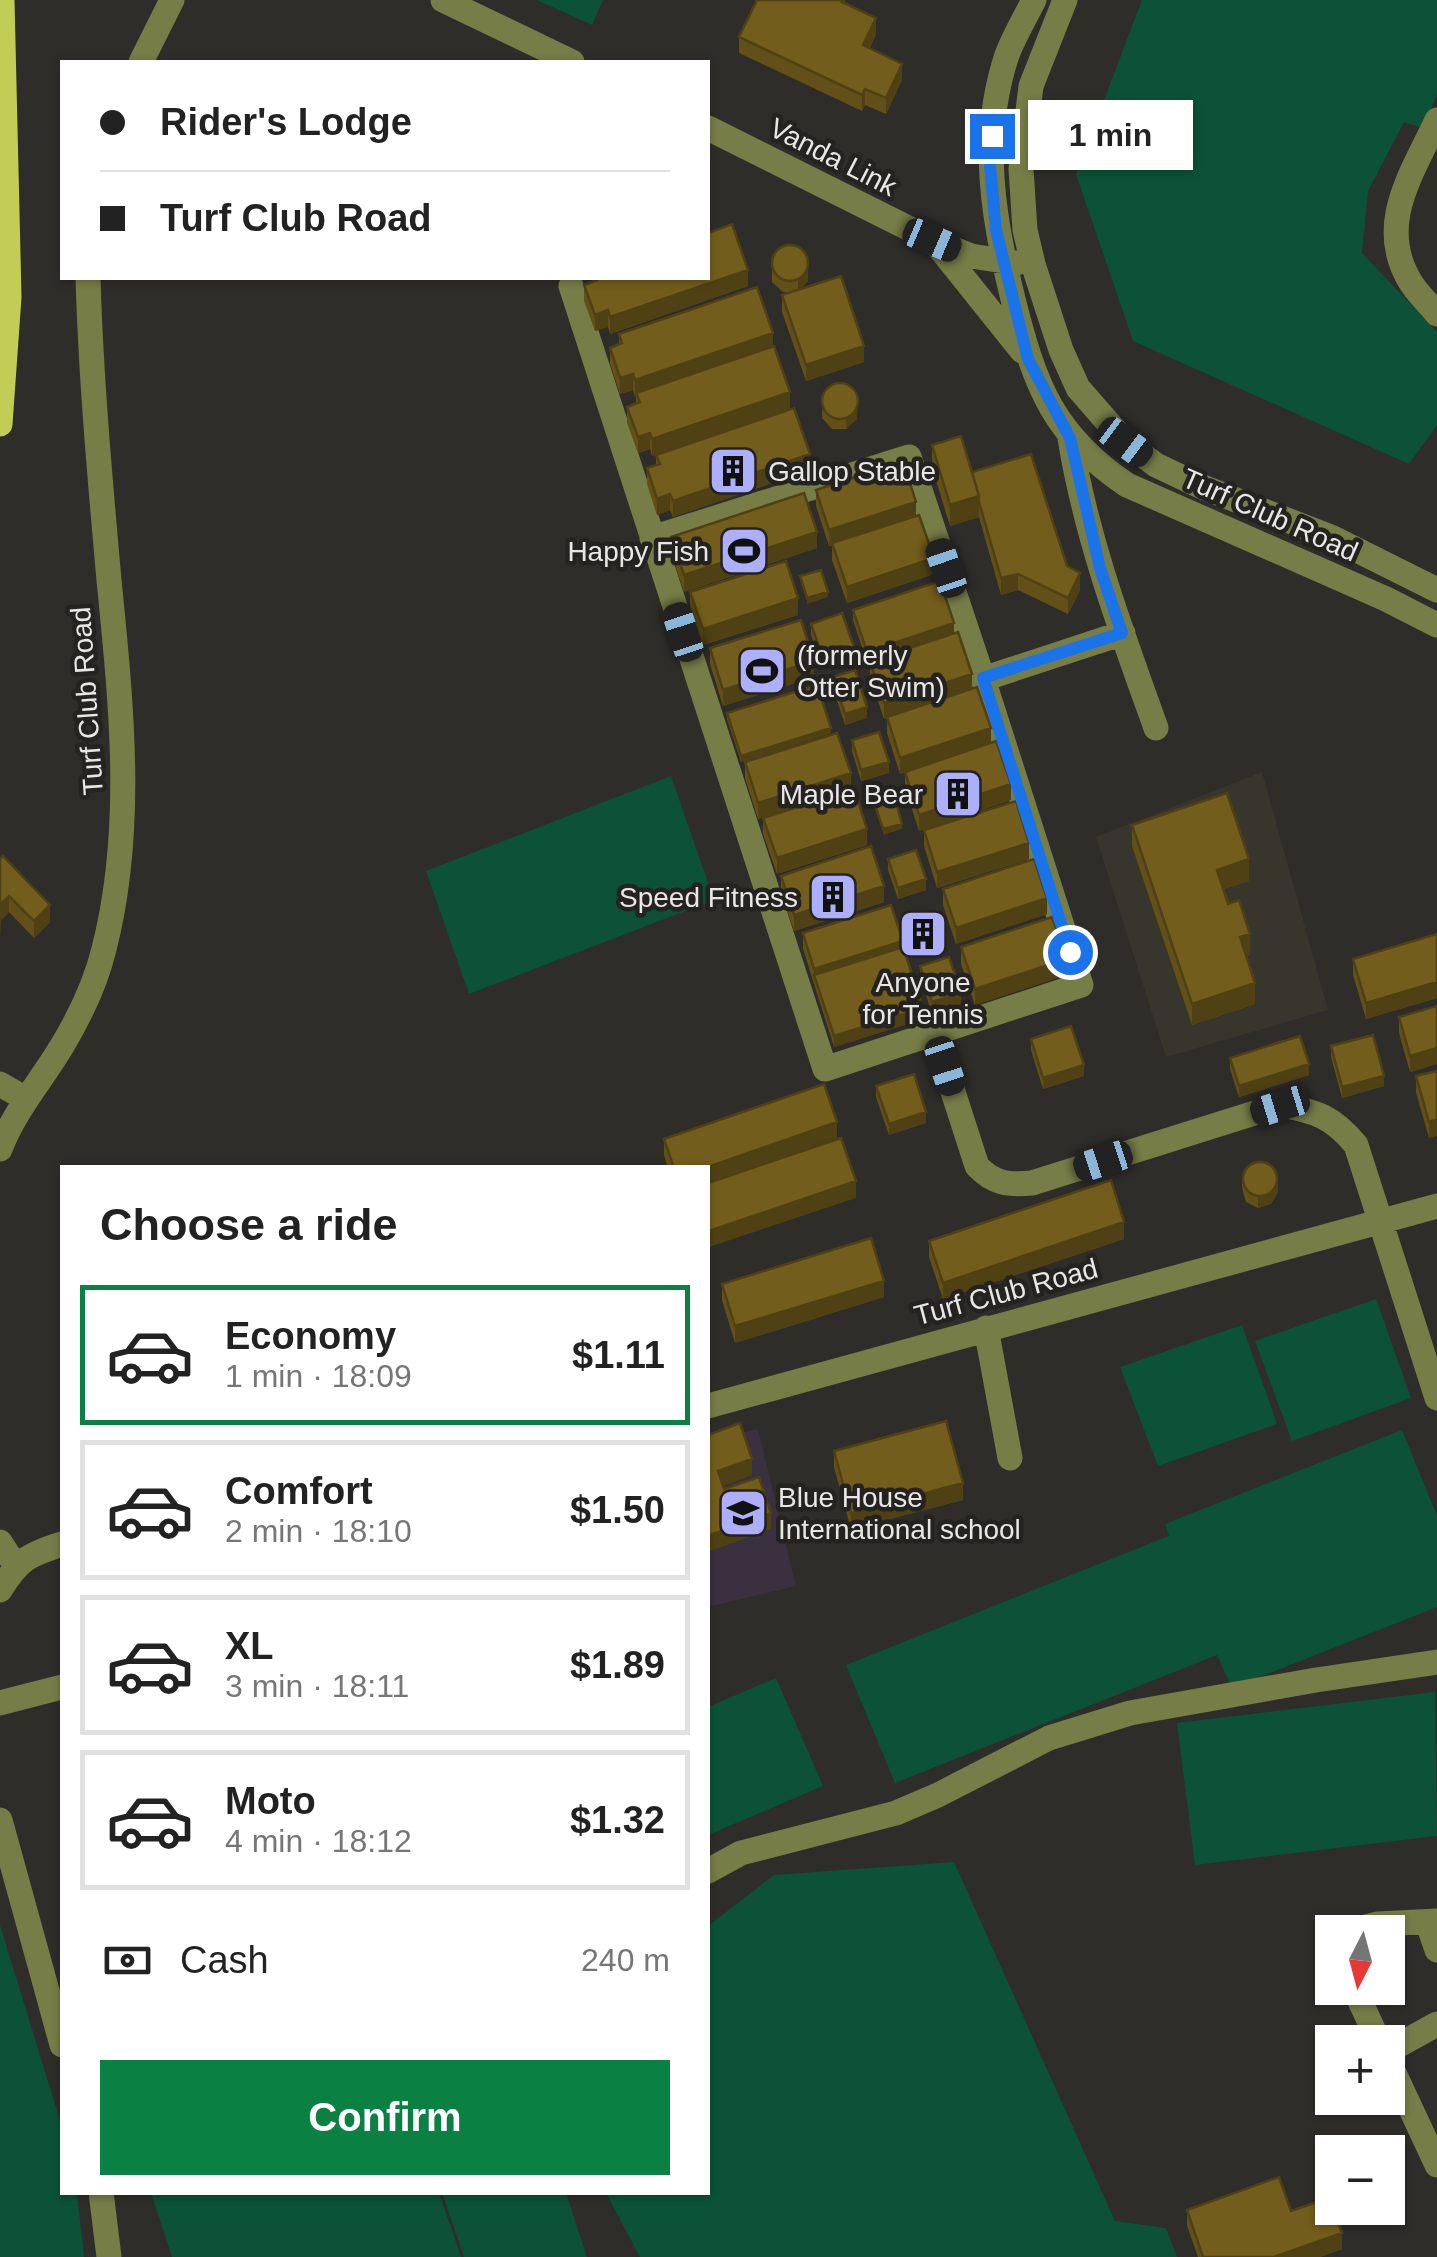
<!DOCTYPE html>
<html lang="en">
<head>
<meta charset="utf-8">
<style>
	:root { --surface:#fff; --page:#f6f6f6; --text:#222; --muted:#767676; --line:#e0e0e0; --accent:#0b8043 }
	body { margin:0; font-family:Helvetica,sans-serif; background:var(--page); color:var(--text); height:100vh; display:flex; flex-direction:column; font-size:38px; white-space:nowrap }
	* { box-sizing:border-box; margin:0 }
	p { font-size:32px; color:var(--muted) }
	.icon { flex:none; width:55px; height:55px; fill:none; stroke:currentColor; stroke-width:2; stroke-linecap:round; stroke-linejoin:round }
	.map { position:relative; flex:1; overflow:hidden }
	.panel { position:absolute; left:60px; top:1165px; width:650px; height:1030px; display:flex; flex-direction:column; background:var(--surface); border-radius:0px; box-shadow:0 2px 8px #0004 }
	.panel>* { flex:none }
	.guide { position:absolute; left:60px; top:60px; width:650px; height:220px; border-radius:0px; box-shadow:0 2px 8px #0004; display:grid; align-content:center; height:220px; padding:0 40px; background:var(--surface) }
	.needle { width:65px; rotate:186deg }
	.fabs { position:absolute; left:1315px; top:1915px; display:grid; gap:20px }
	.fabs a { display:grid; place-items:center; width:90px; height:90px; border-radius:0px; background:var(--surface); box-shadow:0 2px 8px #0004; font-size:50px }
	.end { position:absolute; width:45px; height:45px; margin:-22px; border:12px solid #1a73e8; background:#fff; box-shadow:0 0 0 5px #fff }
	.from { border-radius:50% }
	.bubble { position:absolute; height:70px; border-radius:0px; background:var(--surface); box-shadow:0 2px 8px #0004; font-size:32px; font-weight:800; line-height:70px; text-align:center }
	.car { position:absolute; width:30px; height:60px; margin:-30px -15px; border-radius:12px; box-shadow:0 0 8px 2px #0007; background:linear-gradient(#222 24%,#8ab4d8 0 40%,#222 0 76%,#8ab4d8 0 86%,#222 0) }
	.guide b { display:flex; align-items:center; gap:35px; height:95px; font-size:38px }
	.guide b+b { border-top:2px solid var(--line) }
	.guide i { width:25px; height:25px; background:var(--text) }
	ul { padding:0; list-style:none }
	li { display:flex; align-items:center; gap:30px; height:140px; margin:0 20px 15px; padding:0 20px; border:5px solid var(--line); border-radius:0px }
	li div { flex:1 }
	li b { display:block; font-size:38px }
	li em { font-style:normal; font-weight:800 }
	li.selected { border-color:var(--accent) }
	li>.icon { width:90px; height:90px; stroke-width:1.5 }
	h2 { padding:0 40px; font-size:45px; line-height:120px }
	.pay { display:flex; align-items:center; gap:25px; height:110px; padding:0 40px; font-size:38px }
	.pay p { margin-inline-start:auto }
	.primary-button { display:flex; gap:20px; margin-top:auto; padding:20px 40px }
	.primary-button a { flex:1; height:115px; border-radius:0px; background:var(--accent); color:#fff; font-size:40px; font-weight:800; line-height:115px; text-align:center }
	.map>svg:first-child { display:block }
</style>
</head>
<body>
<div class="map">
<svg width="1437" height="2257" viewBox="0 0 1437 2257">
	<rect width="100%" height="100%" fill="#2e2d2a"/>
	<path fill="#38352c" d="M1262,772L1328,1010L1166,1057L1096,837Z"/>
	<path fill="#3a303f" d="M758,1429L796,1586L708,1607V1441Z"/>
	<path fill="#0b5238" d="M537,0H603L592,25Z
		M1142,0H1437V95L1422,128L1404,122L1368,191L1362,253L1437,332V425L1409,464L1133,341L1076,174Z
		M671,776L714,900L469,994L426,871Z
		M1376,1299L1411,1398L1292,1441L1255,1341Z
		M1242,1325L1277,1424L1158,1466L1120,1367Z
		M1402,1430L1437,1516V1607L1232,1688L1217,1655L895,1783L846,1665L1169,1536L1165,1524Z
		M776,1678L823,1786L708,1835V1707Z
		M1435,1692L1437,1836L1195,1865L1177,1723Z
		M954,1862L1115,2221L1166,2228L1177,2257H640L606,2193L708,2192V1926L774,1875Z
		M0,1925L62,2127V2192L77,2193L84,2257H0Z
		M151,2193H439L461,2257H172Z
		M442,2193H566L587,2257H464Z"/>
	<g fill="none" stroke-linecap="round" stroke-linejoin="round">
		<path stroke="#777d47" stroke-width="25" d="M443,0L572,62
			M1034,0C1025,18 1014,36 1007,55C979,139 993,220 1014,303C1035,386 1054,436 1127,485L1386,599L1437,625
			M1065,0L1031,86L1021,169L1025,230L1033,264L1061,350L1078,388L1125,442L1156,465L1200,486L1333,538L1437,590
			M141,62L172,0
			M1437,120C1412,174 1375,225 1411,283C1418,294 1429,304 1437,314
			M708,128L932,240L971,256L1017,263
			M938,246L1022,351
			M571,286L825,1069L1081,985L983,679L1123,633
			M1070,438C1086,538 1122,633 1156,728
			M652,538L909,457L983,679
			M934,1033L977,1166C994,1184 1008,1185 1032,1183L1280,1105C1316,1111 1333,1117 1356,1145L1437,1398
			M0,1084L26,1099
			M0,1149C15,1110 41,1081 62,1046C80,1016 96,982 104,949C135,828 121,702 109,580C100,479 91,379 88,278
			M986,1328L1010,1458
			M708,1406L1437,1206
			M0,1542L9,1556
			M0,1590C19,1559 28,1555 62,1544
			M0,1703L62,1687
			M0,1820L62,2045
			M708,1871L741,1853L896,1813L938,1795L1049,1738L1130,1713L1316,1680L1437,1662
			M1428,1924L1437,1950
			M1346,1932L1378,1924L1437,1921
			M1354,1988L1379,2042
			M1388,2051L1437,2024
			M1388,2060L1437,2165
			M101,2192L109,2257"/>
		<path stroke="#c2cd56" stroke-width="25" d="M0,424L9,297L2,0"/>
	</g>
	<path fill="#635018" d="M845,0V3L876,34L870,48L902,80L886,114L865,105L862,111L739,53V37Z
		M772,256L808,281L799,290L864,362L806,381L782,312V295L794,292H783L772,282Z
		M594,278H708L748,286L610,334L608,327L595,331L584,301V285L594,281Z
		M619,334L773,347L790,408L652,456L650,449L638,453L627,423V407L636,404V396L635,397L633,390L620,394L610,364V348L619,344Z
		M823,393L857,419L846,429H832L822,418Z
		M932,445L972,472L1067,566L1080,590L1068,614L1018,590L1001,595L979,517L950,526L932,467Z
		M656,455L810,470L673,517L670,510L657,515L647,484V468L656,465Z
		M816,490L916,516L934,574L847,603L832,560V546H829L816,506Z
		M671,537L817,548L684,592L671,553Z
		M690,592L798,615L703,645L690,608Z
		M853,610L954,634L1011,800L919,831L905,788V772L900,774L887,733V718L884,719L870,677V661L867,662L853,620Z
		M811,624L854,658L823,669L811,635Z
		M710,648L814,677L723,706L710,664Z
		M833,677L867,718L845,725L833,688Z
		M727,713L831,733L741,762L727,719Z
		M852,740L889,773L861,781L852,751Z
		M745,762L851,789L758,819L745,778Z
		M763,818L867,845L777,874L763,834Z
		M1132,825L1249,881L1224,889L1250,955L1246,956L1255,1004L1192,1025L1132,846Z
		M924,830L1029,859L937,888L924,846Z
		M0,859L50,922L34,938L9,912L1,920V936Z
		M888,859L926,890L898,899L888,870Z
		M781,876L884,902L794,931L781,892Z
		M943,889L1047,914L956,944L943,905Z
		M803,933L903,947L923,1019L834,1047L803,949Z
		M1437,934V998L1366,1019L1353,975V959Z
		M961,947L1066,975L975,1005L961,964Z
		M920,966L961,1004L932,1013L920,977Z
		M1437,1006V1064L1410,1072L1399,1033V1017Z
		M1031,1039L1084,1076L1043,1089L1031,1050Z
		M1331,1046L1384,1086L1342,1098L1331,1057Z
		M1230,1058L1309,1075L1239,1097L1230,1069Z
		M1437,1071L1429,1138L1416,1092V1076Z
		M876,1086L926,1123L889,1135L876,1097Z
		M837,1138L708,1168H668L664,1155V1139Z
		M1242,1177L1278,1192L1271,1204L1258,1208L1246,1202L1242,1188Z
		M1124,1239L943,1299L929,1257V1241Z
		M722,1284L884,1297L735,1343L722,1300Z
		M834,1451L963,1500L851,1529L834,1467Z
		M1187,2210L1291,2211L1342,2249L1320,2257H1198L1187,2226Z"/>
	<path fill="#504114" d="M876,18V34L863,61V45Z
		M902,64V80L886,114V98Z
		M865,89V105L862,111V95Z
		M748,270V286L610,334V317Z
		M808,270V281L798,292V281Z
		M608,310V327L595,331V315Z
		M773,333V349L635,397V380Z
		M864,346V362L806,381V365Z
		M633,374V390L620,394V378Z
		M790,392V408L652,456V439Z
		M858,394L857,419L846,429V418Z
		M650,433V449L638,453V437Z
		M810,454V470L673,517V501Z
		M670,494V510L657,515V499Z
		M979,496V517L950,526V505Z
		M916,502V518L829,546V530Z
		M817,532V548L684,592V575Z
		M934,558V574L847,603V587Z
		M1080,573V590L1068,614V598Z
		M1018,574V590L1001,595V578Z
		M828,592V597L807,604V598Z
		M798,598V615L703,645V629Z
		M954,623V634L867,662V652Z
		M854,647V658L823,669V658Z
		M814,661V677L723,706V690Z
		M972,674V690L884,719V703Z
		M867,707V718L845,725V714Z
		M831,728V733L741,762V756Z
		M991,728V745L900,774V758Z
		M889,762V773L861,781V770Z
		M851,773V789L758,819V803Z
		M1011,784V800L919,831V815Z
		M902,824V829L883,835V829Z
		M867,829V845L777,874V858Z
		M1029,843V859L937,888V872Z
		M1249,859V881L1217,891V870Z
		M926,879V890L898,899V888Z
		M884,886V902L794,931V915Z
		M9,896V912L1,920L0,938V905Z
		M1047,898V914L956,944V928Z
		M50,905V922L34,938V921Z
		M937,933V938L914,946V940Z
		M1250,934V955L1240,959V937Z
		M903,941V957L814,975V986V969Z
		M1066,959V975L975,1005V989Z
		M1437,982V998L1366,1019V1003Z
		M1255,983V1004L1192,1025V1004Z
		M961,993V1004L932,1013V1002Z
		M923,1008V1019L834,1047V1036Z
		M1437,1048V1064L1410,1072V1056Z
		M1309,1064V1075L1239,1097V1086Z
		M1084,1065V1076L1043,1089V1078Z
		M1384,1076V1086L1342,1098V1087Z
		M926,1112V1123L889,1135V1124Z
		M1437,1119V1136L1429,1138V1122Z
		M837,1122V1138L708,1183V1168H705Z
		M856,1181V1198L709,1247V1231Z
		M1278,1181V1192L1271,1204L1258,1208V1197Z
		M1124,1222V1239L943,1299V1283Z
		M884,1281V1297L735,1343V1326Z
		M752,1459V1475L718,1488V1471Z
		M963,1483V1500L851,1529V1513Z
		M771,1513V1529L708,1552V1536Z
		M1342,2233V2249L1320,2257H1274Z"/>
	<path fill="#735d1c" stroke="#504114" stroke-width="2.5" d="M757,0H844L842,2L876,18L863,45L902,64L886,98L865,89L862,95L739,37Z
		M732,224L748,270L610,317L608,310L595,315L584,285L597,280L596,278H708V233Z
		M772 263a18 18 0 1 1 36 0a18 18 0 1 1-36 0Z
		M841,276L864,346L806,365L782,295Z
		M757,287L773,333L635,380L633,374L620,378L610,348L622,343L619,334Z
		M774,346L790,392L652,439L650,433L638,437L627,407L640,402L636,393Z
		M822 401a18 18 0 1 1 36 0a18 18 0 1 1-36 0Z
		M794,408L810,454L673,501L670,494L657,499L647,468L660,464L656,455Z
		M961,436L979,496L950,505L932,445Z
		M1031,454L1067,566L1080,573L1068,598L1018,574L1001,578L979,502V496L972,472Z
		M903,461L916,502L829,530L816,490Z
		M804,493L817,532L684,575L671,537Z
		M919,515L934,558L847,587L832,543Z
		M786,561L798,598L703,629L690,592Z
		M821,570L828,592L807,598L800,576Z
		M940,581L954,623L867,652L853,610Z
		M842,613L854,647L823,658L811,624Z
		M801,620L814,661L723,690L710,648Z
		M958,632L972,674L884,703L870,661Z
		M855,670L867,707L845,714L833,677Z
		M817,685L831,728L741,756L727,713Z
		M977,687L991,728L900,758L887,717Z
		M879,732L889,762L861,770L852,740Z
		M837,733L851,773L758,803L745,762Z
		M996,741L1011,784L919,815L905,772Z
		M854,789L867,829L777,858L763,818Z
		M1227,793L1249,859L1217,870L1228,904L1239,900L1250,934L1240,937L1255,983L1192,1004L1132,825Z
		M895,799L902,824L883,829L875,805Z
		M1016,801L1029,843L937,872L924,830Z
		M871,846L884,886L794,915L781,876Z
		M916,850L926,879L898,888L888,859Z
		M3,856L50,905L34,921L9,896L0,905V859Z
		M1034,859L1047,898L956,928L943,889Z
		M891,905L903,941L814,969L803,933Z
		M932,916L937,933L914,940L909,924Z
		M1052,917L1066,959L975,989L961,947Z
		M1437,934V982L1366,1003L1353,959Z
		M903,947L923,1008L834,1036L814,975Z
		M949,957L961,993L932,1002L920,966Z
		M1437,1006V1048L1410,1056L1399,1017Z
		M1071,1026L1084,1065L1043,1078L1031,1039Z
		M1373,1035L1384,1076L1342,1087L1331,1046Z
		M1300,1036L1309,1064L1239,1086L1230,1058Z
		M1437,1071V1119L1429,1122L1416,1076Z
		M914,1074L926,1112L889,1124L876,1086Z
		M824,1084L837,1122L705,1168H674L664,1139Z
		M841,1138L856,1181L709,1231L708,1227V1183Z
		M1243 1179a17 17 0 1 1 34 0a17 17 0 1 1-34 0Z
		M1111,1180L1124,1222L943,1283L929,1241Z
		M871,1238L884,1281L735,1326L722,1284Z
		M946,1421L963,1483L851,1513L834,1451Z
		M740,1423L752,1459L718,1471L724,1489L759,1477L771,1513L708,1536V1435Z
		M1279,2177L1291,2211L1329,2198L1342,2233L1274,2257H1203L1187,2210Z"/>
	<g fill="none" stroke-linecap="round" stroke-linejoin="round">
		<path stroke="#1a73e8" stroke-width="12" d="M992,136L990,166L996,230L1028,359L1070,438L1100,568L1122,633L983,678L1070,952"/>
	</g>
	<defs>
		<g id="building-square" transform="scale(2.5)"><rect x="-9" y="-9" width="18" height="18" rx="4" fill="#adaffb" stroke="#242320"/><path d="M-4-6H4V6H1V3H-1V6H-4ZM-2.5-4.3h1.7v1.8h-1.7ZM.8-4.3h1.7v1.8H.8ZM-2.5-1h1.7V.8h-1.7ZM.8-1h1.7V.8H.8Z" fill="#111"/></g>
		<g id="stadium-square" transform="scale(2.5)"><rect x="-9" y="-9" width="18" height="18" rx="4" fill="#adaffb" stroke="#242320"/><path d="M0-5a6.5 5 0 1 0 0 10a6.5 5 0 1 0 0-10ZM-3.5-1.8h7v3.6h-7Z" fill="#111"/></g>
		<g id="school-square" transform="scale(2.5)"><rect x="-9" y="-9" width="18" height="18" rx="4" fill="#adaffb" stroke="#242320"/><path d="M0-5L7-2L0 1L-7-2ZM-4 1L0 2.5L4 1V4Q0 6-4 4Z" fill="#111"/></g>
	</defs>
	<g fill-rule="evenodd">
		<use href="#building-square" x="733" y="471"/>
		<use href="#stadium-square" x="744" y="551"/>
		<use href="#stadium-square" x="762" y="671"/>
		<use href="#building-square" x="958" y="794"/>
		<use href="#building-square" x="833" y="897"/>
		<use href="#building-square" x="923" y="934"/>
		<use href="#school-square" x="743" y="1513"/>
	</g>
	<g text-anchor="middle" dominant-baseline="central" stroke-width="9" stroke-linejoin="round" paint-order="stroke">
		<g font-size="28" fill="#e8e7e6" stroke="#242320">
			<text transform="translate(833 157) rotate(27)">Vanda Link</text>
			<text transform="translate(1270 515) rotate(24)">Turf Club Road</text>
			<text transform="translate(87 701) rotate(-94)">Turf Club Road</text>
			<text transform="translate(1006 1292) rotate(-15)">Turf Club Road</text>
		</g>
		<g font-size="28" fill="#e8e7e6" stroke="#242320" text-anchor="start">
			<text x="768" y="471">Gallop Stable</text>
			<text x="709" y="551" text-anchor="end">Happy Fish</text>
			<text x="797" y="655">(formerly<tspan x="797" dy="32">Otter Swim)</tspan></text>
			<text x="923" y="794" text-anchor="end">Maple Bear</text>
			<text x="798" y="897" text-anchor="end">Speed Fitness</text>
			<text x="923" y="982" text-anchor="middle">Anyone<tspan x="923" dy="32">for Tennis</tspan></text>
			<text x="778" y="1497">Blue House<tspan x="778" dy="32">International school</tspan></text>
		</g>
	</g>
</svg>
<div class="fabs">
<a><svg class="needle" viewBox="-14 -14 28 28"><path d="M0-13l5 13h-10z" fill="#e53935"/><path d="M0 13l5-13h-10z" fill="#767676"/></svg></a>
<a>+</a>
<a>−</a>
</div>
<i class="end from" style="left:1070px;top:952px"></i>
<i class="end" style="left:992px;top:136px"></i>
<div class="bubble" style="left:1028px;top:100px;width:165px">1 min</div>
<i class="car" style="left:932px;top:240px;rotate:113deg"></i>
<i class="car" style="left:1125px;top:442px;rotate:127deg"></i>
<i class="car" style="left:946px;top:568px;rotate:341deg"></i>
<i class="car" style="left:683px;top:632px;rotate:342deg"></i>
<i class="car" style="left:945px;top:1066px;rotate:162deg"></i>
<i class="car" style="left:1280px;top:1106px;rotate:253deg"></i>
<i class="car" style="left:1103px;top:1161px;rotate:252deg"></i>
<div class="guide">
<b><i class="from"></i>Rider's Lodge</b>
<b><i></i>Turf Club Road</b>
</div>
<section class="panel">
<h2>Choose a ride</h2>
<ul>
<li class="selected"><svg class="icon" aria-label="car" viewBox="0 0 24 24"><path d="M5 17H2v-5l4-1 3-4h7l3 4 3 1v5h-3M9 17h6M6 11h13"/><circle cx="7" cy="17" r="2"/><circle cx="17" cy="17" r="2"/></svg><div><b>Economy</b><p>1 min · 18:09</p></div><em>$1.11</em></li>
<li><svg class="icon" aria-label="car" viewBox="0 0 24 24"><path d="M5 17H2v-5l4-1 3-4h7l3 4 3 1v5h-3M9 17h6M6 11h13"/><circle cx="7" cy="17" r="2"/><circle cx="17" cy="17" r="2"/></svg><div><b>Comfort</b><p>2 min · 18:10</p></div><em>$1.50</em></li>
<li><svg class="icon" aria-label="car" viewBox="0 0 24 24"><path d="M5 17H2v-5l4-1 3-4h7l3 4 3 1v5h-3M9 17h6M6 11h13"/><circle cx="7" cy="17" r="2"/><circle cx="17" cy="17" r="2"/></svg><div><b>XL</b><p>3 min · 18:11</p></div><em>$1.89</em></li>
<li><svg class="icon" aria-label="car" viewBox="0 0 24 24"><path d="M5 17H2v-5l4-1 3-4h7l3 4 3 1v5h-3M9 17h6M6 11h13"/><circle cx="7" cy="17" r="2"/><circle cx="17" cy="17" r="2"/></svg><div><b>Moto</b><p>4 min · 18:12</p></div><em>$1.32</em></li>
</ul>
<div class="pay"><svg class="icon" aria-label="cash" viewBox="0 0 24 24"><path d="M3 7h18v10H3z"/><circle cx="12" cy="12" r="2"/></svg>Cash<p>240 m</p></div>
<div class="primary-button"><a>Confirm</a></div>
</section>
</div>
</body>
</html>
